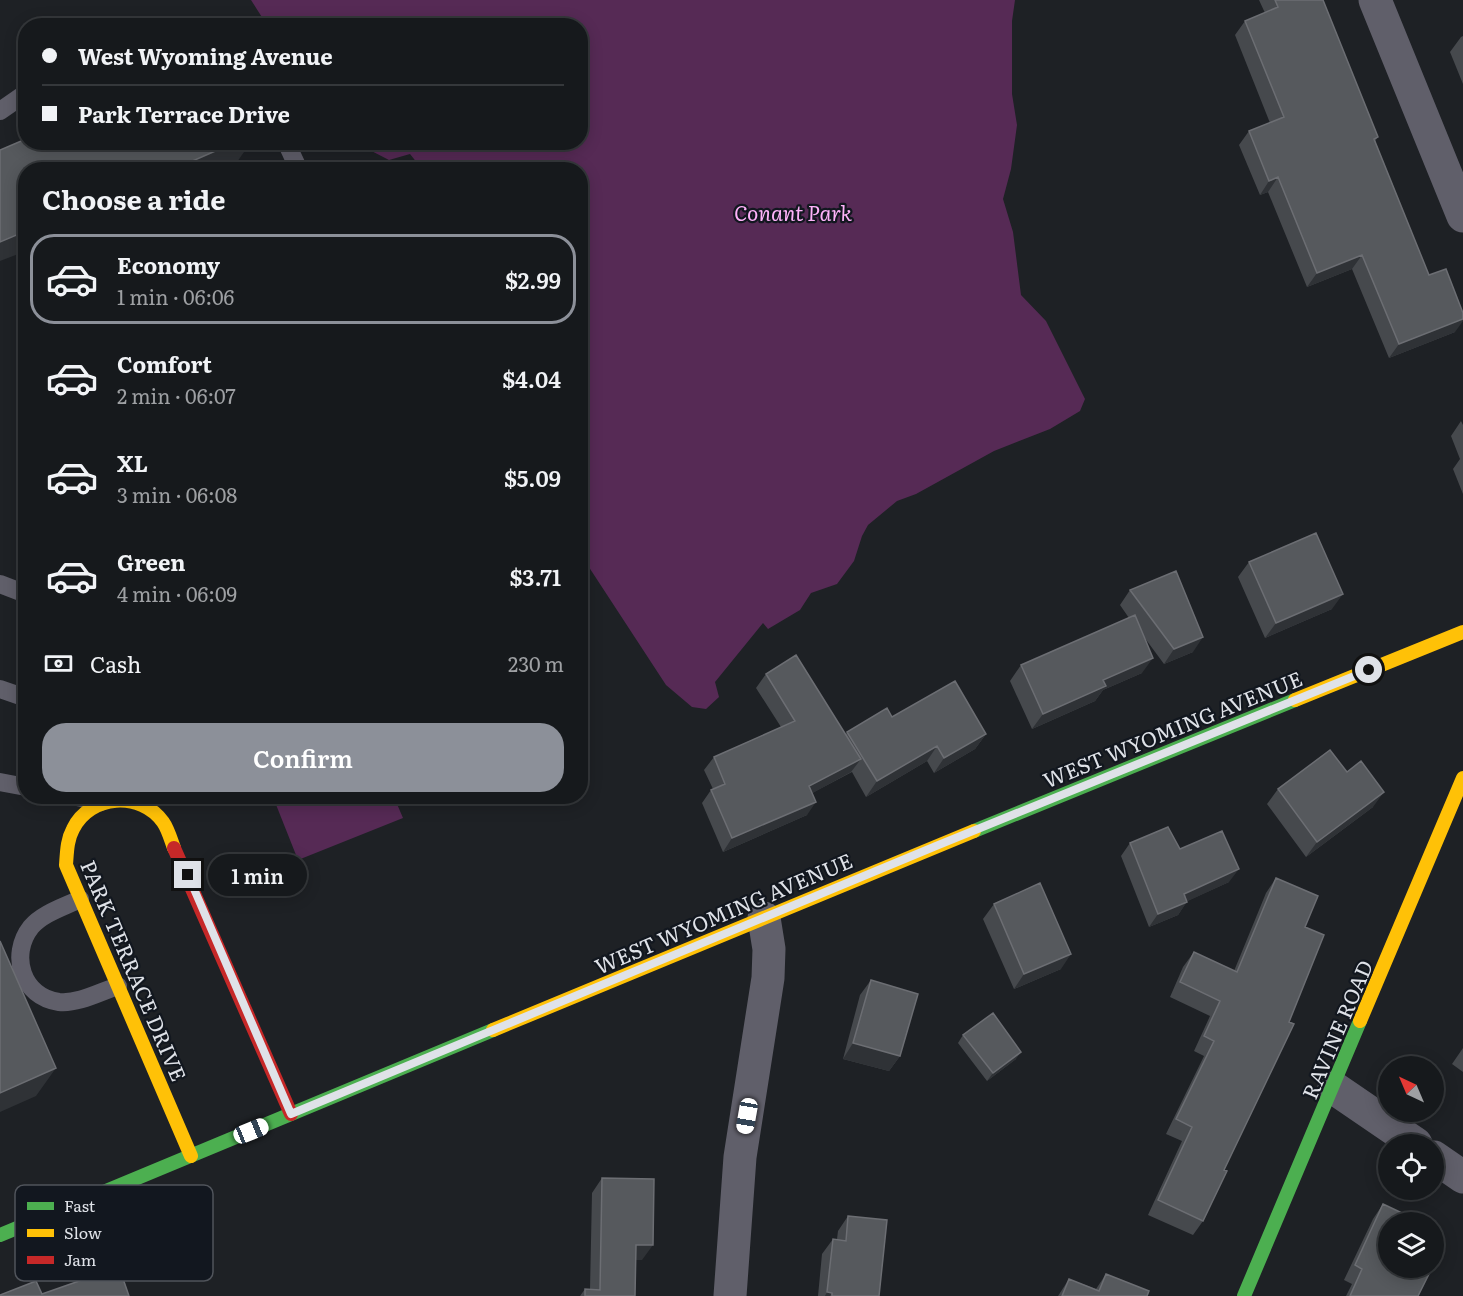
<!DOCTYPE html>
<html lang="en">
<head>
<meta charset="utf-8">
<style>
	:root { --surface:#16191c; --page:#1f2225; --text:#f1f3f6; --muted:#9ea0a3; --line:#35383b; --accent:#8c9099 }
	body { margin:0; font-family:Literata,serif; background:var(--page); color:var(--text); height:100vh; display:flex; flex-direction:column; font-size:22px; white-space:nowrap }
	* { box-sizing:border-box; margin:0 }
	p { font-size:20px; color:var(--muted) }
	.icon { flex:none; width:33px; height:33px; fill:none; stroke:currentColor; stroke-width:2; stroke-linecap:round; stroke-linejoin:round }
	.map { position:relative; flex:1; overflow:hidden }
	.panel { position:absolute; left:18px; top:162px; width:570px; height:642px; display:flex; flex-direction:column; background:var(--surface); border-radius:24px; box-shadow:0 3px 15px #0003,0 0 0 2px var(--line) }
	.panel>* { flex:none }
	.hud { position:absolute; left:18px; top:18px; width:570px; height:132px; border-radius:24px; box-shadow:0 3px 15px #0003,0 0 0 2px var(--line); display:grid; align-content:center; height:132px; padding:0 24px; background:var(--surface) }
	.needle { width:39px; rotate:316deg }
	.buttons { position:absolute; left:1378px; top:1056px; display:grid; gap:12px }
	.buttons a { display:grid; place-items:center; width:66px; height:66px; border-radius:50%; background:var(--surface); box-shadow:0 3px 15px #0003,0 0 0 2px var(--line); font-size:30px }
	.end { position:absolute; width:27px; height:27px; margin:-14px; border:8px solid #dfe2e8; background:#111; box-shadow:0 0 0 3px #111 }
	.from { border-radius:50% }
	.bubble { position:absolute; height:42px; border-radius:21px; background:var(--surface); box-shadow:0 3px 15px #0003,0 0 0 2px var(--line); font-size:20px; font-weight:600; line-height:42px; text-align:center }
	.car { position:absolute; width:18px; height:36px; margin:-18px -9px; border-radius:8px; box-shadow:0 0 4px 2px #0007; background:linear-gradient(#fff 24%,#345 0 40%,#fff 0 76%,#345 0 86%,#fff 0) }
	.hud b { display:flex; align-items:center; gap:21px; height:57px; font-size:22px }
	.hud b+b { border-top:2px solid var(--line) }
	.hud i { width:15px; height:15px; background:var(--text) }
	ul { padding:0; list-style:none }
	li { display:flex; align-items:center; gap:18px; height:90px; margin:0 12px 9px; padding:0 12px; border:3px solid transparent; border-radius:24px }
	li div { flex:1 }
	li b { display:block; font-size:22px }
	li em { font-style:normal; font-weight:600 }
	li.on { border-color:var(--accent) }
	li>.icon { width:54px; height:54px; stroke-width:1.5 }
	h2 { padding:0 24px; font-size:27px; line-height:72px }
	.pay { display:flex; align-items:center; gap:15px; height:66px; padding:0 24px; font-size:22px }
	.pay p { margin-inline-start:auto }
	.button { display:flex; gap:12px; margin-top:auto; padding:12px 24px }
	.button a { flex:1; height:69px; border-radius:24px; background:var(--accent); color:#fff; font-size:24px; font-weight:600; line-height:69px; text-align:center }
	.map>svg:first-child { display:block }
</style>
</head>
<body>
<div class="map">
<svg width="1463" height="1296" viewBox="0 0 1463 1296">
	<rect width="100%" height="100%" fill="#1e2125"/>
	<path fill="#562a55" d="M251,0H1015L1012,21V94L1017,125L1011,169L1003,199L1013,232L1021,295L1046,321L1085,399L1080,411L1050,429L994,451L916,494L897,501L868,525L862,536L854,561L837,584L811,593L800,610L768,629L763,623L715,682L719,697L706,709L692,707L666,685L581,555L580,170L422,169L410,154L389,160L356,143L580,142V26L267,25Z
		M273,797H394L403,818L298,860Z"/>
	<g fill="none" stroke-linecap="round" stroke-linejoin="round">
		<path stroke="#605f6a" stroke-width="18" d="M0,111L26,93
			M286,142L299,170
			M0,584L26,594
			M0,689L26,698
			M0,782L26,787
			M72,796L101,802
			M80,899C64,907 43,913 31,927C9,955 22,997 59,1002C78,1004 100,992 118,986"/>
		<path stroke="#605f6a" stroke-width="33" d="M1375,0L1463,216
			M1334,1088L1416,1144
			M1434,1157L1463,1177
			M730,1296L740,1157L768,978L769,949L764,918"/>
		<path stroke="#4caf50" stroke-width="14" d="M974,831L1295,700
			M0,1235L493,1030
			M1244,1296L1360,1021"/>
		<path stroke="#ffc107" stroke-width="14" d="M1295,700L1463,632
			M174,848C171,840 168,829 163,822C141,791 90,794 73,829C67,840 67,852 66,865L191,1156
			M1360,1021L1463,778
			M493,1030L974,831"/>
		<path stroke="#c62828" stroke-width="14" d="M174,848L291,1114"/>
	</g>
	<path fill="#46494d" d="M1259,0H1323L1378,137L1375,141L1429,275L1455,332L1389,358L1352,269L1307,287L1268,192L1260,195L1239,145L1249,131L1270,123L1235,35L1245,21L1265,13Z
		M1463,36V84L1450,52L1461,37Z
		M1461,421L1463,425V494L1453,469L1460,459L1451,436Z
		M1249,562L1332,609L1265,638L1238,577Z
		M1130,590L1193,652L1164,664L1144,637L1142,673L1103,690L1095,701L1032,729L1010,681L1021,665L1129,618L1120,605Z
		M766,674L846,734L847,732L892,717L986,734L975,749L934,773L927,761L866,797L852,772L812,793L807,815L723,852L702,803L711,790L713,789L704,770L714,757L781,727L756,688Z
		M1278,789L1373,807L1306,857L1267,804Z
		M1130,843L1180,849L1229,882L1187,901L1178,915L1149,927L1121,856Z
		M1276,878L1305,927L1224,1170L1203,1221L1193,1235L1148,1215L1182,1141L1166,1134L1204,1056L1194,1051L1210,1016L1170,997L1183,967L1194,952L1234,971L1266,893Z
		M994,904L1061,969L1014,989L983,919Z
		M871,980L900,1056L889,1071L843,1059L860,995Z
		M963,1035L1016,1059L987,1081L958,1043Z
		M1463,1048V1072L1452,1064Z
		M602,1178L642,1260H636L635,1296H580L585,1289L590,1290L592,1193Z
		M1383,1204L1389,1222L1418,1296H1346L1352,1284L1344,1280L1373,1219Z
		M848,1216L879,1296H818L822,1254L833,1239H837L838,1231Z
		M1106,1274L1147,1296H1058L1069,1279L1096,1289Z"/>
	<path fill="#2f3236" d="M236,142H251L237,162L219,170H172Z
		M1278,177L1268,192L1260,195L1269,181Z
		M26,231V251L0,261V242Z
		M1362,255L1352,269L1307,287L1317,273Z
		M1463,319V321L1455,332L1389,358L1399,344Z
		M1343,594L1332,609L1265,638L1276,623Z
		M1203,637L1193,652L1164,664L1174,649Z
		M1153,658L1142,673L1103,690L1095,701L1032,729L1043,714L1103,680Z
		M986,734L975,749L934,773L944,758Z
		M937,746L927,761L866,797L877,781Z
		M861,759L851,772L800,800L809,786Z
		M1384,792L1373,807L1306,857L1317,842Z
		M816,802L807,815L723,852L732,838Z
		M1239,869L1229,882L1175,907L1184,894Z
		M1187,902L1178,915L1149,927L1158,914Z
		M1071,954L1061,969L1014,989L1024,974Z
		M853,1043L900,1056L889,1071L843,1059Z
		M1021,1052L1016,1059L987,1081L993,1073Z
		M56,1068L36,1096L0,1112V1093Z
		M636,1245H653L642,1260H625Z
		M827,1292L832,1293L830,1296H825Z"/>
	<path fill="#56595d" stroke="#6c6e73" stroke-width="1.5" d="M1275,0H1323L1378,137L1374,139L1429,275L1446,269L1463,313V319L1399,344L1362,255L1317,273L1278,177L1269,181L1249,131L1284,117L1245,21L1278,7Z
		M26,139V142H236L172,170H26V231L0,242V150Z
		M1316,533L1343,594L1276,623L1249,562Z
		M1176,571L1203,637L1174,649L1130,590Z
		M1135,615L1153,658L1103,680L1106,686L1043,714L1021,665Z
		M796,655L861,759L809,786L816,802L732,838L711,790L725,784L714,757L795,721L766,674Z
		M955,681L986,734L944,758L937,746L877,781L847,732L887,708L892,717Z
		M1330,750L1347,772L1361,761L1384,792L1317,842L1278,789Z
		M1168,827L1180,849L1222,831L1239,869L1184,894L1187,902L1158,914L1130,843Z
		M1276,878L1318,896L1305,927L1324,935L1289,1022L1294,1024L1224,1170L1227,1171L1203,1221L1158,1200L1192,1127L1176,1119L1214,1041L1204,1036L1220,1001L1180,982L1194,952L1237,972Z
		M1040,883L1071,954L1024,974L994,904Z
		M0,941L56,1068L0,1093Z
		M871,980L918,994L900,1056L853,1043Z
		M993,1013L1021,1052L993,1073L963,1035Z
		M602,1178L654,1179L653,1245H636L635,1296H585V1289L600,1290Z
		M1383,1204L1419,1221V1222H1389V1268H1432L1418,1296H1350L1362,1269L1355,1265Z
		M848,1216L887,1220L879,1296H832V1293L827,1292L833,1239L846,1241Z
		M119,1267L129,1296H0V1295L36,1281L42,1294Z
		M1106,1274L1149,1291L1147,1296H1062L1069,1279L1099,1291Z"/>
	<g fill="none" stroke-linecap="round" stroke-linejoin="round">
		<path stroke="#dfe2e8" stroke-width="8" d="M188,875L291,1114L936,846L1369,670"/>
	</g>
	<g text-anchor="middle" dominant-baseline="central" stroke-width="4.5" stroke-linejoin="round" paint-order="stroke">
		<g font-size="21" font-style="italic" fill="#feb2f9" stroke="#12171f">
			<text x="793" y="211">Conant Park</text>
		</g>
		<g font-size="21" fill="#dfe2e8" stroke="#12171f">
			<text transform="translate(1172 728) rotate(-22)">WEST WYOMING AVENUE</text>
			<text transform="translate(723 912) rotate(-23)">WEST WYOMING AVENUE</text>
			<text transform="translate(135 970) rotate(67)">PARK TERRACE DRIVE</text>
			<text transform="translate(1336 1029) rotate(-67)">RAVINE ROAD</text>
		</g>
	</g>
	<rect x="15" y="1185" width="198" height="96" rx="9" fill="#12171f" stroke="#50545b" stroke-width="1.5"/>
	<rect x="27" y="1202" width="27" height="8" fill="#4caf50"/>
	<rect x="27" y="1229" width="27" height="8" fill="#ffc107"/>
	<rect x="27" y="1256" width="27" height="8" fill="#c62828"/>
	<g font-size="16" fill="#dfe2e8">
		<text x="64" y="1212">Fast</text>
		<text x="64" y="1239">Slow</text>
		<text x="64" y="1266">Jam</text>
	</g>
</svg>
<div class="buttons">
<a><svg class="needle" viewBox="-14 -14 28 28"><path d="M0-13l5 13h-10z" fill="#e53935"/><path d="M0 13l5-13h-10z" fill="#9ea0a3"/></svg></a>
<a><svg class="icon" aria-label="locate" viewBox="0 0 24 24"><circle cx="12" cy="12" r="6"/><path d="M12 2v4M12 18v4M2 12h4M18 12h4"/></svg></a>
<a><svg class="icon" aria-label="layers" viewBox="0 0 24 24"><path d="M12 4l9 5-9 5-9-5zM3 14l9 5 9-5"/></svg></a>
</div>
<i class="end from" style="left:1369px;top:670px"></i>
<i class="end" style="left:188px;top:875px"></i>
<div class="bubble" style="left:208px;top:854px;width:99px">1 min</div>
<i class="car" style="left:747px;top:1116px;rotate:190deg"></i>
<i class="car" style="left:251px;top:1131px;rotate:68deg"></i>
<div class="hud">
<b><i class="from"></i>West Wyoming Avenue</b>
<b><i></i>Park Terrace Drive</b>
</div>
<section class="panel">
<h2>Choose a ride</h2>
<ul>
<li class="on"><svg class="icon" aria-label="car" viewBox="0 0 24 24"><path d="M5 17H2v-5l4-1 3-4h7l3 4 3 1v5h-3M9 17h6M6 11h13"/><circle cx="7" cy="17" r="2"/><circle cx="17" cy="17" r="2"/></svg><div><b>Economy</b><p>1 min · 06:06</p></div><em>$2.99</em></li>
<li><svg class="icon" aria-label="car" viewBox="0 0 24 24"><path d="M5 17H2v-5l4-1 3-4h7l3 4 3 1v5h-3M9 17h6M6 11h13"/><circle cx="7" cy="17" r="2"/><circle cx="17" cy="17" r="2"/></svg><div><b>Comfort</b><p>2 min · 06:07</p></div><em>$4.04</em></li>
<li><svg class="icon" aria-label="car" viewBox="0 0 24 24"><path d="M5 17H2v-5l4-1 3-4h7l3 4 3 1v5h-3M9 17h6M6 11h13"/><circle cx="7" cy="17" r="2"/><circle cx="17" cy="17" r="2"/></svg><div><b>XL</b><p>3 min · 06:08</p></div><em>$5.09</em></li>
<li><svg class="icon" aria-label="car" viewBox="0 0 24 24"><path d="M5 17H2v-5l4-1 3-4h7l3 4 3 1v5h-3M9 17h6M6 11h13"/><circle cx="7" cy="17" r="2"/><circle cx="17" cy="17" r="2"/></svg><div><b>Green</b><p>4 min · 06:09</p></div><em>$3.71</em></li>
</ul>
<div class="pay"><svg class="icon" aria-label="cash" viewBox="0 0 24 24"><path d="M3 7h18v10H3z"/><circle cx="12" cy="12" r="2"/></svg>Cash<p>230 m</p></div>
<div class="button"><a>Confirm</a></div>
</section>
</div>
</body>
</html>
